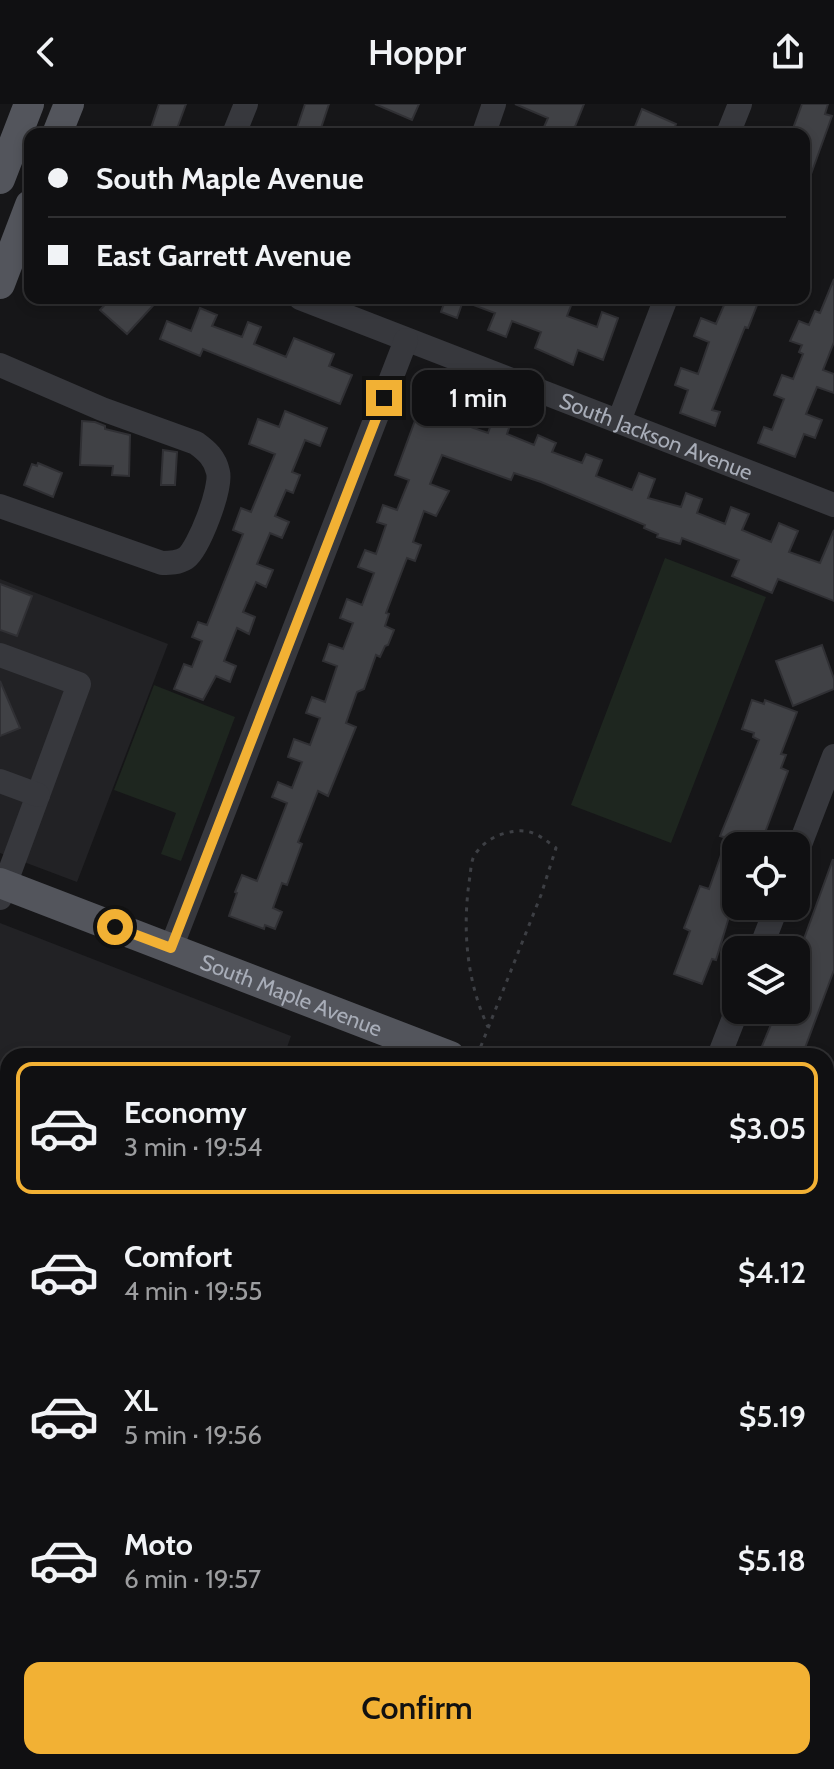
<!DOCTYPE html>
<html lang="en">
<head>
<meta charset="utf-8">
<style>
	:root { --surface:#101012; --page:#19191b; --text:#f1f3f6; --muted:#9c9d9f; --line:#303032; --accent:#f2b134 }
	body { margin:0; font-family:Cabin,sans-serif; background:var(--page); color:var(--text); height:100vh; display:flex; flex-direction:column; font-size:30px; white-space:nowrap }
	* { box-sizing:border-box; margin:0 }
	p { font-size:26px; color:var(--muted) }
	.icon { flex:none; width:44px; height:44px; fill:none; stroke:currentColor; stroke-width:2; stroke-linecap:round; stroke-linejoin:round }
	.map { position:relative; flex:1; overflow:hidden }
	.side { position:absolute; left:0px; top:944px; width:834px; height:722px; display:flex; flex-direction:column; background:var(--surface); border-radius:24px 24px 0 0; box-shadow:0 4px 12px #0003,0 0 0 2px var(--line) }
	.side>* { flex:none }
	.banner { position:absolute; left:24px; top:24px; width:786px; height:176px; border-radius:16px; box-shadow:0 4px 12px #0003,0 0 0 2px var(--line); display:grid; align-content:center; height:176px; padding:0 24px; background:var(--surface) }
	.controls { position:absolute; left:722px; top:728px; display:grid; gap:16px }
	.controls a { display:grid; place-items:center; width:88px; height:88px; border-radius:16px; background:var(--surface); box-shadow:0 4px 12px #0003,0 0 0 2px var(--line); font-size:40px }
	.end { position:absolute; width:36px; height:36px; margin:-18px; border:10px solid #f2b134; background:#111; box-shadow:0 0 0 4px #111 }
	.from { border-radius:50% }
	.bubble { position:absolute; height:56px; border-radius:16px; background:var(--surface); box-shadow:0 4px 12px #0003,0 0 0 2px var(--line); font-size:26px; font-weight:600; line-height:56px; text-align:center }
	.banner b { display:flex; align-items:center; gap:28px; height:76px; font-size:30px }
	.banner b+b { border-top:2px solid var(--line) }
	.banner i { width:20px; height:20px; background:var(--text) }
	ul { padding:14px 0 0; list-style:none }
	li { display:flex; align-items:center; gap:24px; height:132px; margin:0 16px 12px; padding:0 8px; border:4px solid transparent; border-radius:16px }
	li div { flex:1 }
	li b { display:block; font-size:30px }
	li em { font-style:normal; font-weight:600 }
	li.active { border-color:var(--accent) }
	li>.icon { width:72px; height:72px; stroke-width:1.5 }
	.button { display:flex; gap:16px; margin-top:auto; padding:16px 24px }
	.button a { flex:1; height:92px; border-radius:16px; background:var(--accent); color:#111; font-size:32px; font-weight:600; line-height:92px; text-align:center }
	header { display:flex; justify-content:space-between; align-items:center; height:104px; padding:0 24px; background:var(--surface); font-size:36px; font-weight:600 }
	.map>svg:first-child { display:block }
</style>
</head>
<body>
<header><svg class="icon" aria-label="back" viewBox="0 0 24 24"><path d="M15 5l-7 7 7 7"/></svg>Hoppr<svg class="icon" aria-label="share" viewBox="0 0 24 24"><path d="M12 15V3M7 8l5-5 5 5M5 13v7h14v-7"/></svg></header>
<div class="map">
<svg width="834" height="1665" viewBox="0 0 834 1665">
	<rect width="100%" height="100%" fill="#161618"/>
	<path fill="#222225" d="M0,475L168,540L77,778L0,749Z
		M0,819L291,932L284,952H8V1344L0,1341Z"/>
	<path fill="#1e261f" d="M665,454L766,493L671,739L571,701Z
		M154,581L235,613L181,757L161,750L176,709L114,686Z"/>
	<path fill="#404145" stroke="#303034" stroke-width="2" d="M159,0H186L175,30H149Z
		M305,0H329L319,30H295Z
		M375,0H419L412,16Z
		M515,0H584L572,30H541L548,14Z
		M802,0H828L825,10L832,12L806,84L804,30H791Z
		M642,5L676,20L672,30H632Z
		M834,175V238L823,266L834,270V289L817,283L806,310L822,316L815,334L804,330L795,353L758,339L764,323L772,326L784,295L774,291L782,271L793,275L803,250L799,248L802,241L790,237L799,217L809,221L815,207L820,209Z
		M111,194H160L127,230L100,206Z
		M446,194H574L567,212L597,223L602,208L618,214L603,256L578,246L573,261L535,244L541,228L512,217L506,233L488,226L495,209L463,197L457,214L441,208Z
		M727,194H753L751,199L757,201L748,224L745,223L712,306L720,308L715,322L680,309L688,286L675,281L681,264L698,270L709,238L694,232L701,214L716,220Z
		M200,204L217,211L212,222L242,233L248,218L261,223L254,240L286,253L294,234L334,250L329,262L352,271L340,300L203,245L200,252L160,235L167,217L191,227Z
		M446,295L462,301L456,318L488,329L494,312L511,318L507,330L534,341L538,331L556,339L552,348L582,359L586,350L602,356L596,372L632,386L639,369L655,375L648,394L681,403L686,389L702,395L697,409L725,420L731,403L749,410L742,426L771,438L779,419L798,427L789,448L820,459L834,426V497L778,475L772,489L732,472L739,456L682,434L680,440L657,433L658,430L644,424L645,421L541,378L514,369L511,376L442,351L430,380L449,387L436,412L424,407L413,438L421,441L415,457L407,454L386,509L389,510L385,522L394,526L388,541L385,542L380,553L376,551L364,585L357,588L346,619L356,623L328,692L318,687L298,738L302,740L287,781L282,779L273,804L282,808L275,825L265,821L264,825L229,812L237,789L235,788L242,771L257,777L287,699L272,693L278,678L292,684L302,658L288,653L294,635L310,641L320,614L306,609L312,593L325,598L337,562L323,557L329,540L343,545L353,519L340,514L347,495L362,501L374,469L358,463L365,446L376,450L386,421L377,418L383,401L397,406L409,376L395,371L420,303L440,311Z
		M285,307L327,324L320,342L305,336L292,368L300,371L293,389L286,386L275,412L289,418L282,434L270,429L257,460L273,466L266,483L256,478L243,508L255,513L249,530L237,524L224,557L236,562L230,578L216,572L203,596L174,585L184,560L192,563L202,537L192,533L198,518L207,521L243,430L233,426L241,404L251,408L275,350L249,340L258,315L279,323Z
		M82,317L95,318L105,322V325L130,331L129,372L112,371L113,362L80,361Z
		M163,346L177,348L175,381H161Z
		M38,359L62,369L53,393L24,381L32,360L37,362Z
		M0,480L32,492L17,532L0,526Z
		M822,541L834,575V585L793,602L776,557Z
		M0,577L20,624L0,632Z
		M752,596L764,600L765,596L797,608L781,650L786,651L781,664L788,667L760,742H736V803L732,814L729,813L716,856L712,855L702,880L674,870L690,827L684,824L700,782L709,785L727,734L720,732L759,636L753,633L754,629L742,625Z
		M833,755L834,866L802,952H772L760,947L777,906L796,913V873L806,848L800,846Z"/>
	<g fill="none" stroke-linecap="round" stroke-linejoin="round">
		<path stroke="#3d3f44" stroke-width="3" stroke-dasharray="4 6" stroke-linecap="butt" d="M477,952L541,791L556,744C538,730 529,723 506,729C494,732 484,738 476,749C471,755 471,765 470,772C462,823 466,876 488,923"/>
		<g stroke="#37383d" stroke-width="24">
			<path d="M485,26L494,0"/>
			<path d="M234,30L246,0"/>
			<path d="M728,30L740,0"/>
			<path id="s1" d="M300,194L834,401"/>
			<path d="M0,261L102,305L196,339C207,347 215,354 218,368C222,384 199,444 186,454C178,459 170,459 162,459L0,402"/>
			<path d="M619,317L666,194"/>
			<path d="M0,551L79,580L0,794"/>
			<path d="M0,677L38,691"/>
			<path d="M796,751L834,652"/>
			<path d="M171,844L406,236"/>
			<path d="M760,846L777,802"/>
			<path d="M719,952L737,906"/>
			<path d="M826,1366L834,1369"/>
			<path d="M0,1456L8,1459"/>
			<path d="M826,1628L834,1631"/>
			<path d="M567,1658L584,1664"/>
			<path d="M124,1665L127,1658"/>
			<path d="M348,1665L351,1658"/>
		</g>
		<g stroke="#53555c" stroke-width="30">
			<path d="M57,30L69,0"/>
			<path d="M0,75L29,0"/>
			<path d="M0,180L30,101"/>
			<path id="s2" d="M0,779L450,952"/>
			<path d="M826,1093L834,1096"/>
		</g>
	</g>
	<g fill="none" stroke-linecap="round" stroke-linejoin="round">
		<path stroke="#f2b134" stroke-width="10" d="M115,823L171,844L384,294"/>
	</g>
	<g text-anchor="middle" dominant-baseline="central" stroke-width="6" stroke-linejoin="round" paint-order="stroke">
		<g font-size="22" fill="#a8adb8" stroke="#111113">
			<text stroke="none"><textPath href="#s1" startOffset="382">South Jackson Avenue</textPath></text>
			<text stroke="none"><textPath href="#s2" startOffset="312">South Maple Avenue</textPath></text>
		</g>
	</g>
</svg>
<div class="controls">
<a><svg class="icon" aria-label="locate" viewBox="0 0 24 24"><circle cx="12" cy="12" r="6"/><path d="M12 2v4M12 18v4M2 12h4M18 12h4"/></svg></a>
<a><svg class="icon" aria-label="layers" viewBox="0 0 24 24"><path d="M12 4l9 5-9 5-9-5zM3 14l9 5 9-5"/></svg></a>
</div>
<i class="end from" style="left:115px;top:823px"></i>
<i class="end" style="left:384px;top:294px"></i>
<div class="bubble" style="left:412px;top:266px;width:132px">1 min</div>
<div class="banner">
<b><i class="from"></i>South Maple Avenue</b>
<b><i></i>East Garrett Avenue</b>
</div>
<section class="side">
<ul>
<li class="active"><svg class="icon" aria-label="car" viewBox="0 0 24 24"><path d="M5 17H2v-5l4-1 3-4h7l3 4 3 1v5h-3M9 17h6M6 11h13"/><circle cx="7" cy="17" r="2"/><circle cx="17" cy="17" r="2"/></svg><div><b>Economy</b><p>3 min · 19:54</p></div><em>$3.05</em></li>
<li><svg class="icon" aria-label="car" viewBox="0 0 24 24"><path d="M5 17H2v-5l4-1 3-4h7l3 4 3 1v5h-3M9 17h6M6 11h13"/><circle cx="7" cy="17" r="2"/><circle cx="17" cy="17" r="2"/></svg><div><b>Comfort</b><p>4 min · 19:55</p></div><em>$4.12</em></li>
<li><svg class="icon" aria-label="car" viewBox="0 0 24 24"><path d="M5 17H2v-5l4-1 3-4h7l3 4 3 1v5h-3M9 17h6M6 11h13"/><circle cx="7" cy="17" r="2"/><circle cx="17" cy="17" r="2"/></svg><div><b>XL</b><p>5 min · 19:56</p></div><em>$5.19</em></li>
<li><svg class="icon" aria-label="car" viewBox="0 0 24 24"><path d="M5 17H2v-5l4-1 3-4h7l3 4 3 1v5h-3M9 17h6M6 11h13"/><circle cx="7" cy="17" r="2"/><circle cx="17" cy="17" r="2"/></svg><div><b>Moto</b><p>6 min · 19:57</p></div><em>$5.18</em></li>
</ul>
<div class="button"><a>Confirm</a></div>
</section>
</div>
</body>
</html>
